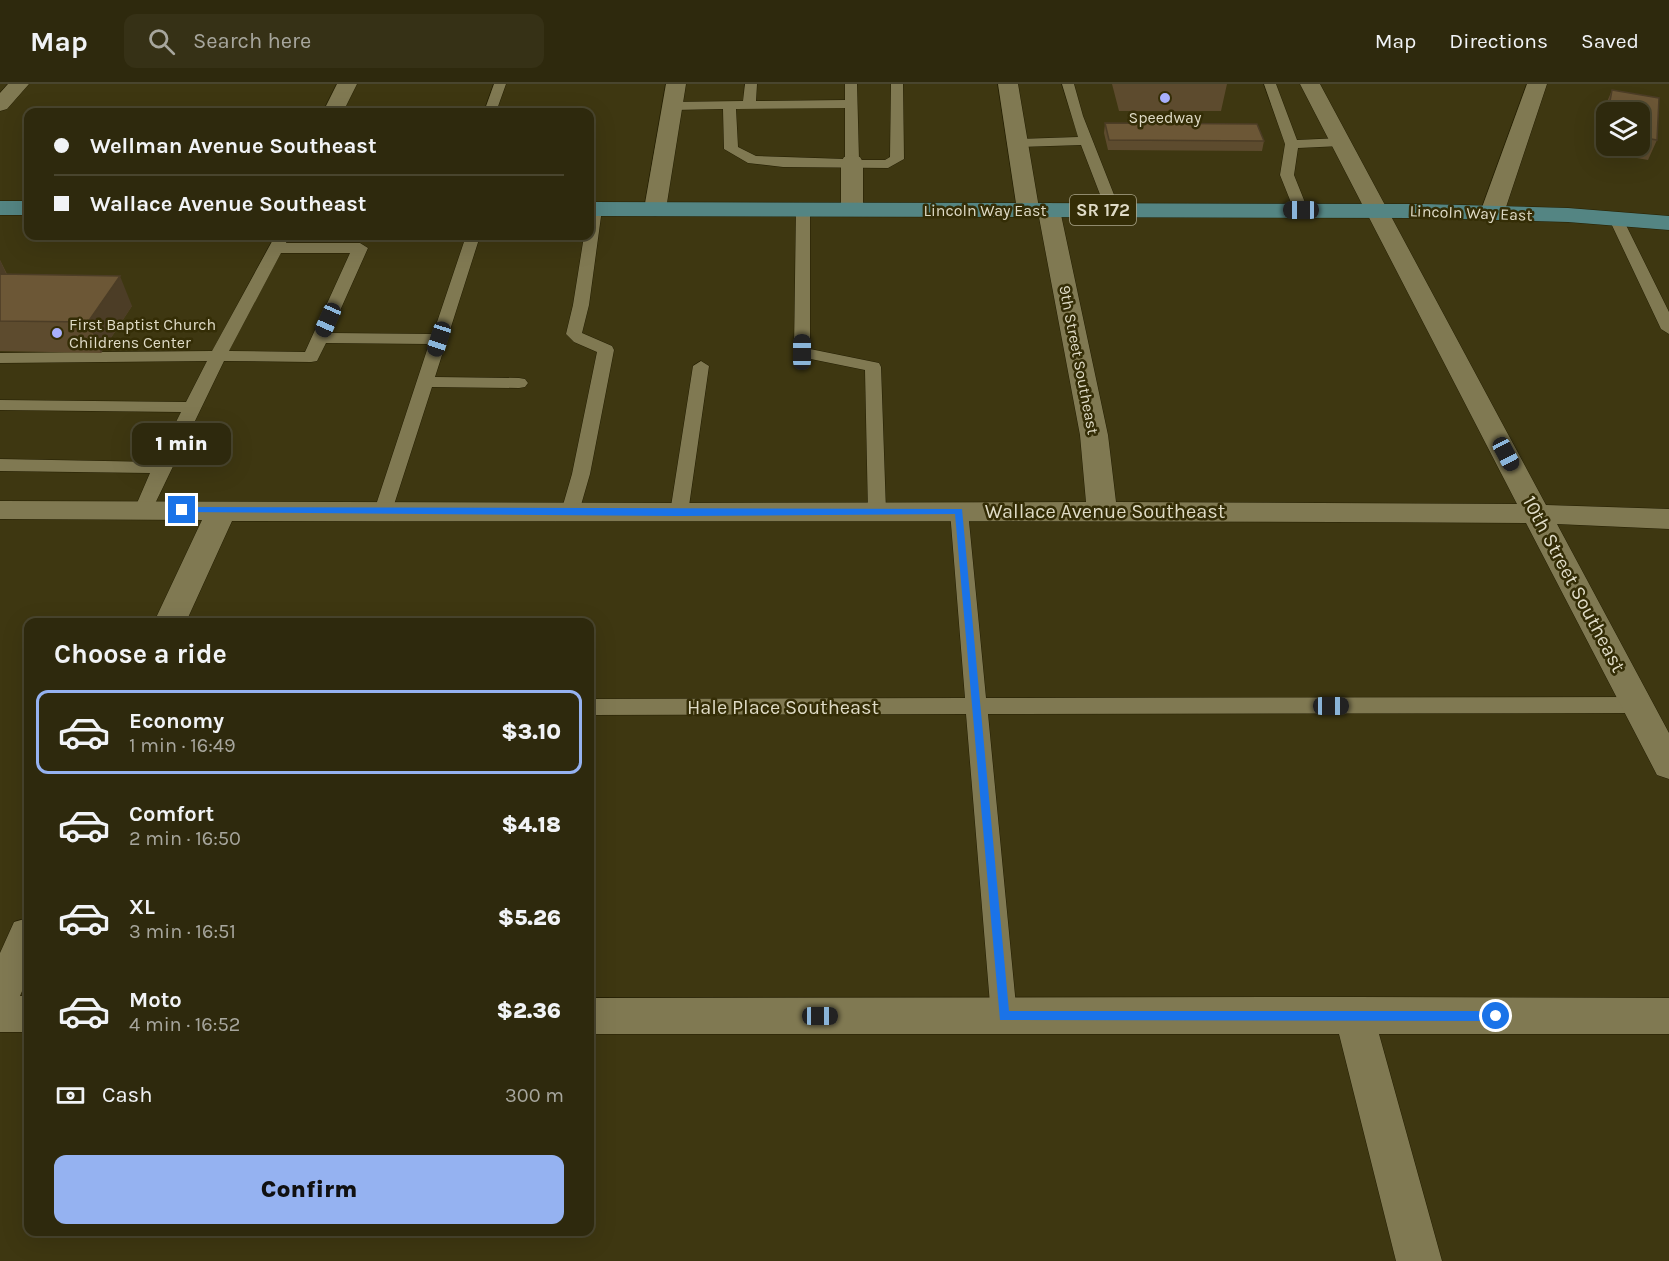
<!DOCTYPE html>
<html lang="en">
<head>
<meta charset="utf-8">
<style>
	:root { --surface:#2e290d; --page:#363116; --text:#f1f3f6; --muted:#a7a69d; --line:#49452e; --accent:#95b2f1 }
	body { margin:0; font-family:Karla,sans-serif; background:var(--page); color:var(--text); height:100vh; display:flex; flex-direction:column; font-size:22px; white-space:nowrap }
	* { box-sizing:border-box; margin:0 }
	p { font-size:20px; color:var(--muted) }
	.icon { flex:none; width:33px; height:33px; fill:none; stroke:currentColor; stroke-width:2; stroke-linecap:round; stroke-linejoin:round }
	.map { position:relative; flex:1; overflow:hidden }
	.details { position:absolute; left:24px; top:534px; width:570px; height:618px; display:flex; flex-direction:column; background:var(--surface); border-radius:12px; box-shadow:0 6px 24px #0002,0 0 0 2px var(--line) }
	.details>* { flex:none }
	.banner { position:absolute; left:24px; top:24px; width:570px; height:132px; border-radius:12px; box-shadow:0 6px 24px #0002,0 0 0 2px var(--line); display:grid; align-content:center; height:132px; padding:0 30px; background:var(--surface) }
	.fabs { position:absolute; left:1596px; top:18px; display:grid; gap:12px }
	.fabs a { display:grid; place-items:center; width:54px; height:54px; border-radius:12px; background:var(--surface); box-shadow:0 6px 24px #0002,0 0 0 2px var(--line); font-size:30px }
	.end { position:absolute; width:27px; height:27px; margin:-14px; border:8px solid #1a73e8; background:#fff; box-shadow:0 0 0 3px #fff }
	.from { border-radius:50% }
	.bubble { position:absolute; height:42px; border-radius:12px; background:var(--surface); box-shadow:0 6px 24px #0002,0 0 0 2px var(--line); font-size:20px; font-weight:800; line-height:42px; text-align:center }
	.car { position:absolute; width:18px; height:36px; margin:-18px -9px; border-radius:8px; box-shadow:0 0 4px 2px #0007; background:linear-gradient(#222 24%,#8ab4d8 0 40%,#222 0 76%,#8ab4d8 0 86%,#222 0) }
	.banner b { display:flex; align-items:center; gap:21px; height:57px; font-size:22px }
	.banner b+b { border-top:2px solid var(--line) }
	.banner i { width:15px; height:15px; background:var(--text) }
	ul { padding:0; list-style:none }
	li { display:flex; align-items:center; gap:18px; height:84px; margin:0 12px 9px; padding:0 18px; border:3px solid transparent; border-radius:12px }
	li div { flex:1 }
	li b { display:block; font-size:22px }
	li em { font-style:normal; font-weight:800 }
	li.selected { border-color:var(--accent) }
	li>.icon { width:54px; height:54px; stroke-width:1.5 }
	h2 { padding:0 30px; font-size:27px; line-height:72px }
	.pay { display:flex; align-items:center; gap:15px; height:66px; padding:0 30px; font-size:22px }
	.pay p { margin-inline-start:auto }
	.action { display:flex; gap:12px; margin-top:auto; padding:12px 30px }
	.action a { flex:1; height:69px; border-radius:12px; background:var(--accent); color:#111; font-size:24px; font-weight:800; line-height:69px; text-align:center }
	header { display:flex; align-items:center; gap:36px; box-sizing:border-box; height:84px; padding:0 30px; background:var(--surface); border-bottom:2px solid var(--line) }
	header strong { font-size:28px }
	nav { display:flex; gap:33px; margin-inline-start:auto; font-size:21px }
	.search { width:420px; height:54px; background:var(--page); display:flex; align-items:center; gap:15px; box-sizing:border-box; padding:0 21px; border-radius:12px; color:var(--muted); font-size:22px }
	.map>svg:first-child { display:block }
</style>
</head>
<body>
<header>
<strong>Map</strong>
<div class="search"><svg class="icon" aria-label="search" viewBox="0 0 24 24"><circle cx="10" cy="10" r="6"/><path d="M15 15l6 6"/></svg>Search here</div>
<nav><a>Map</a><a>Directions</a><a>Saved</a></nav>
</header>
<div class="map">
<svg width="1669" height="1177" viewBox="0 0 1669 1177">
	<rect width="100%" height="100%" fill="#3e3711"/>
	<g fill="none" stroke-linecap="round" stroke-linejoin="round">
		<g stroke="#241f03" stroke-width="1">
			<path id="service" d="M494,0H506L496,28H484Z
				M745,0H757L756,17L845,16V0H857L859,76H885L890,73L891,0H903L904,75L888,84L783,83L748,79L724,65L723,25L672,26L665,22L672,18L743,17ZM845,24V75L756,72L738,63L736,25Z
				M1062,0H1074L1083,32L1120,126L1118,129L1113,130L1106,126L1081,61L1019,63L1012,59L1019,55L1078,53Z
				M1264,0H1276L1297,56L1341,54L1348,58L1341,62L1298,64L1294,91L1308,126L1306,129L1301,130L1294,126L1280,91L1285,60Z
				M595,121L602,125L589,221L582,249L612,262L614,266L590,390L579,428L577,432H563L561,428L572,390L597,268L574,258L566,250L573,221L584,152H590V122Z
				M803,121L810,125V265L879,279L881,283L886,427L884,431H870L868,427L865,286L796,272L794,268L796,125Z
				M1616,131L1623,135L1669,228V250L1661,245L1609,135Z
				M275,152H289L286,159H360L368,164L330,249L433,250L466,152H480L435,293L519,294L525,295L528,299L525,303L519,304L432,303L392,427L390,431H376L374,427L429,260L326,259L317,277L311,278L224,277L150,430H136L134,426L150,389L0,387V375L156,378L181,328L0,326V316L186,318L207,277L0,279V269L212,267ZM281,169H350L305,268L229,267Z
				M701,277L709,282L688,429L686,433H672L670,429L693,282Z
				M959,421L966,423L968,427L986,614L1638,613L1646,615L1649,621L1646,627L1638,629L988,630L1017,932L1013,940L1004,943L995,940L991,932L966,630L590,631V615L965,614L950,427L952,423Z"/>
		</g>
		<g stroke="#241f03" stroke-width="1">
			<path id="minor" d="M8,0H29L7,25L0,27V9Z
				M337,0H357L343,28H323Z
				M998,0H1018L1039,124L1049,119L1057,121L1060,126L1108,351L1116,418L1517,420L1300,0H1320L1546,421L1669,425V445L1557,440L1669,649V695L1657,691L1526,439C1095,436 663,438 232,437L186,538H154L202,436L0,435V417L679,419L1086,418L1080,351L1038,128L1028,133L1020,131L1017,126Z
				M1527,0H1547L1504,129L1500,134L1492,136L1484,134L1480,129Z
				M852,71L860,73L863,78V125L860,130L852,132L844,130L841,125V78L844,73Z
				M28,834V893L20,912H28V948H0V869L14,838Z
				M1354,913L1669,914V950H1379L1442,1177H1396L1339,950H590V914Z"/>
		</g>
		<g stroke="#241f03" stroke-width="1">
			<path id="tertiary" d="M666,0H686L666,125L663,130L655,132L647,130L644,125Z"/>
		</g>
		<g stroke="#241f03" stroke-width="1">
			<path id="primary" d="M0,117H28V131H0Z
				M590,118L1424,120L1568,124L1669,132V146L1568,138L1424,134L590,132Z"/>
		</g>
		<use href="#service" fill="#807952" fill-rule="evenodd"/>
		<use href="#minor" fill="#807952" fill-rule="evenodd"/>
		<use href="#tertiary" fill="#807952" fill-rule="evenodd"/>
		<use href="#primary" fill="#548583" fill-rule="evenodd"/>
	</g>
	<path fill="#5d4b2e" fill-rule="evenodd" d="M1112,0H1227L1221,27H1119Z
		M1612,6L1659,14L1657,56L1648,76L1598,67L1604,25ZM1606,28H1640V62H1606Z
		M1105,39L1264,57L1262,67L1108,66L1104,49Z
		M0,176L7,190L132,222L101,269L0,267Z"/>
	<path fill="#4c3d26" d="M0,176L9,196L0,211Z
		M120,192L132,222L101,269L88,238Z"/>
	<path fill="#6c5736" stroke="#4c3d26" stroke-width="1.5" d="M1612,6L1659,14L1657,56L1640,53V28H1608Z
		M1105,39L1257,40L1264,57L1109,56Z
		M0,190L120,192L88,238L0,237Z"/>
	<path fill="#1a73e8" d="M182,423L962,425L1009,927H1496L1502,932L1496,937L1000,936L955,430L679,432L179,428L178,426Z"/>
	<g fill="#a8b0fc" stroke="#342d06" stroke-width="2">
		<circle cx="1165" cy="14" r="6"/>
		<circle cx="57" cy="249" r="6"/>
	</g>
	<g text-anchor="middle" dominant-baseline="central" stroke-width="5" stroke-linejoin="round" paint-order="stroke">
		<g font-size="16" fill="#dfdbc6" stroke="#342d06">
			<text x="1165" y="33">Speedway</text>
			<text x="69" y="240" text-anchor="start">First Baptist Church<tspan x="69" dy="18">Childrens Center</tspan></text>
		</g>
		<g font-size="16" fill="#dfdbc6" stroke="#342d06">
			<text x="985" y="126">Lincoln Way East</text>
			<text transform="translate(1471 129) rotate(2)">Lincoln Way East</text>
			<text transform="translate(1079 276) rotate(79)">9th Street Southeast</text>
		</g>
		<rect fill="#342d06" stroke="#aca78c" stroke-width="1.5" x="1070" y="111" width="66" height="30" rx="4.5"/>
		<g font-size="18" font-weight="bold" fill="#dfdbc6">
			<text x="1103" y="126">SR 172</text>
		</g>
		<g font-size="20" fill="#dfdbc6" stroke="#342d06">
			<text x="1105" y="427">Wallace Avenue Southeast</text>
			<text transform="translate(1574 500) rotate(62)">10th Street Southeast</text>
			<text x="783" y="623">Hale Place Southeast</text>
		</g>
	</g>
</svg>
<div class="fabs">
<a><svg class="icon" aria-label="layers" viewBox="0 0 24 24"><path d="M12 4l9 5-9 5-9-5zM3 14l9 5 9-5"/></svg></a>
</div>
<i class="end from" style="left:1496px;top:932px"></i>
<i class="end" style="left:182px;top:426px"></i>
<div class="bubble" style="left:132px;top:339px;width:99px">1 min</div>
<i class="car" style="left:1301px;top:126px;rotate:270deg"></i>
<i class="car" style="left:328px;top:236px;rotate:204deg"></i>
<i class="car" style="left:439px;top:255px;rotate:198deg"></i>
<i class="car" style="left:802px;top:268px;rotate:0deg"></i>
<i class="car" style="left:1506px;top:370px;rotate:152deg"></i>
<i class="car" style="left:1331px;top:622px;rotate:90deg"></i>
<i class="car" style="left:820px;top:932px;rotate:90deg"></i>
<div class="banner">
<b><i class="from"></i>Wellman Avenue Southeast</b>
<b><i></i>Wallace Avenue Southeast</b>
</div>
<section class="details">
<h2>Choose a ride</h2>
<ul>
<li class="selected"><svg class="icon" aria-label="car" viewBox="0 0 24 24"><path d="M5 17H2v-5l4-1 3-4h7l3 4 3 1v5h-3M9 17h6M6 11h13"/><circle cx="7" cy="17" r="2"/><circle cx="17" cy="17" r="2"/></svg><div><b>Economy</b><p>1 min · 16:49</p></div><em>$3.10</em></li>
<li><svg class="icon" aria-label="car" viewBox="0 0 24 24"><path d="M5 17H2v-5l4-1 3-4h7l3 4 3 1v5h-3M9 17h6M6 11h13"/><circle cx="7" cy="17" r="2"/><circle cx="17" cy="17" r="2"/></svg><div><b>Comfort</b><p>2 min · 16:50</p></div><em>$4.18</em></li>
<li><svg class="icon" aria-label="car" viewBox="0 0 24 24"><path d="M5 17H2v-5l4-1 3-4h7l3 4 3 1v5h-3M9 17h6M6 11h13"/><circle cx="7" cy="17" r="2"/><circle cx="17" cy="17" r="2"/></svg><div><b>XL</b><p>3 min · 16:51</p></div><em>$5.26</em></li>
<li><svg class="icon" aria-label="car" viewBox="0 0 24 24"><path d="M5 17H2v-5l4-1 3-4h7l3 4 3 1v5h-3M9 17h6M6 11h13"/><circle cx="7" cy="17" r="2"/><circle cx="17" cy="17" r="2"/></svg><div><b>Moto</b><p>4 min · 16:52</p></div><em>$2.36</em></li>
</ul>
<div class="pay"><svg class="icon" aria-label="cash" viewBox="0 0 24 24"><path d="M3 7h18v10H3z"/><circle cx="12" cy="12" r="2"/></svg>Cash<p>300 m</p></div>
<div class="action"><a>Confirm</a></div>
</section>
</div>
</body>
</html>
